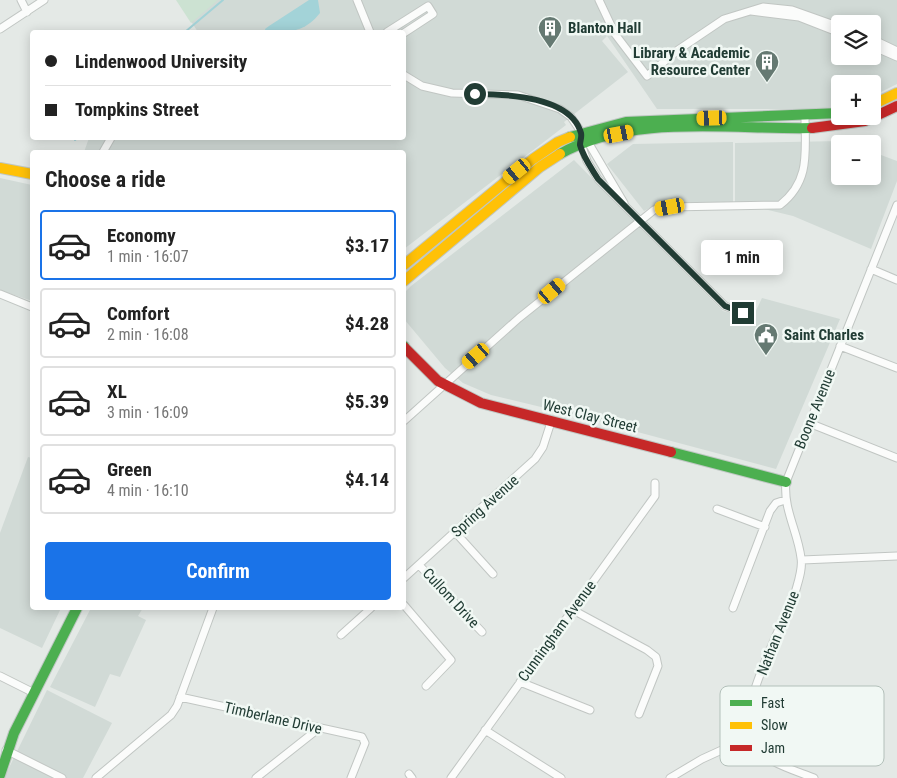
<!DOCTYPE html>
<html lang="en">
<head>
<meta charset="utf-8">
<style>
	:root { --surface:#fff; --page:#f6f6f6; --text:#222; --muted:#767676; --line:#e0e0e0; --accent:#1a73e8 }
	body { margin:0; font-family:"Roboto Condensed",sans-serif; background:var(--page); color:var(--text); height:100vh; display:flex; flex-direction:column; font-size:19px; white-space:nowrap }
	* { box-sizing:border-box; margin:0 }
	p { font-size:16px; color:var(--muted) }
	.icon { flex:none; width:28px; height:28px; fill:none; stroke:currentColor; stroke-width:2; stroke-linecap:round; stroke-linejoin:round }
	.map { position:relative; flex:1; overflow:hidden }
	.panel { position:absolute; left:30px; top:150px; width:376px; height:460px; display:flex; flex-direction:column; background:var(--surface); border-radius:5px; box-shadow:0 2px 12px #0003 }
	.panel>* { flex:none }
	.hud { position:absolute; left:30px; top:30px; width:376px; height:110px; border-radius:5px; box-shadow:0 2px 12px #0003; display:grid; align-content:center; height:110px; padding:0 15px; background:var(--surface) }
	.fabs { position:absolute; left:831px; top:15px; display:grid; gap:10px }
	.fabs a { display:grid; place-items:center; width:50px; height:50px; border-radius:5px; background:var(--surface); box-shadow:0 2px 12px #0003; font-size:25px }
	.end { position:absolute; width:22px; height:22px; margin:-11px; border:6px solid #213c34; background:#fff; box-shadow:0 0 0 2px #fff }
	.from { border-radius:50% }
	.bubble { position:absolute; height:35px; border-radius:5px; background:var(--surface); box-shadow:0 2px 12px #0003; font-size:16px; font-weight:700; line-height:35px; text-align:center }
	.car { position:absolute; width:15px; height:30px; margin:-15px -8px; border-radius:6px; box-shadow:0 0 4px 1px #0007; background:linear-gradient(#f5c518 24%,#345 0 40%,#f5c518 0 76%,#345 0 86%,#f5c518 0) }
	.hud b { display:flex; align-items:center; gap:18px; height:48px; font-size:19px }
	.hud b+b { border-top:1px solid var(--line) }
	.hud i { width:12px; height:12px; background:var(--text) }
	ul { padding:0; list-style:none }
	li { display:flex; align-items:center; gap:15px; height:70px; margin:0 10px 8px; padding:0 5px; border:2px solid var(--line); border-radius:5px }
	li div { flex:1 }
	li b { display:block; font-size:19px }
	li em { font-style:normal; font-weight:700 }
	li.active { border-color:var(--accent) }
	li>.icon { width:45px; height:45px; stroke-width:1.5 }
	h2 { padding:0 15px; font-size:22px; line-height:60px }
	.primary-button { display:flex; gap:10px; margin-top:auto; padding:10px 15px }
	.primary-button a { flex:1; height:58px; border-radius:5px; background:var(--accent); color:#fff; font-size:20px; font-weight:700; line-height:58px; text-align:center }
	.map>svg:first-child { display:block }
</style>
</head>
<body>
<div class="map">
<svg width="897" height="778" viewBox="0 0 897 778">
	<rect width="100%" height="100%" fill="#e4e9e6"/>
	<path fill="#d1dad6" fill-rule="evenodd" d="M177,0H897V84L873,96L872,84H840V105L820,109H657L607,36L602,41L628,72L564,122L566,125L404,249V152H84L89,138H404V32H198ZM840,24H872V56H840Z
		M841,141L848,144H840V176H872L873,152L897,161V181L871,249L793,216L735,202V143Z
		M733,142V203L656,205L644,211L607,164L633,144Z
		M574,160L723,311L752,319L762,298L840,319L776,469L570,414L491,395L463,383L445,368L404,319V293L411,286Z
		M0,178L32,185V301L0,290Z
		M28,457L32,458V608H61L42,648L0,628V533Z
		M91,608H143L138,616L146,620L120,677L110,674L95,707L50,687Z
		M47,690L112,723L83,778H4Z"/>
	<path fill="#cce2d2" d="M176,0H218L191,23Z"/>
	<path fill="#a3d3d8" d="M309,0H318L320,13C305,32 289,33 266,32L265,29L269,26Z"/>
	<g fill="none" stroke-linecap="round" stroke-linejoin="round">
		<path stroke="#a3d3d8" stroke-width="2" d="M185,32L223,0
			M75,140L77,138"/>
		<g stroke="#c1c6c3" stroke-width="9">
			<path id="street" d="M21,0L27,12
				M357,0L370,32
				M599,0L615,34L647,76L678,50L724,19L763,7L792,10L840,27
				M751,11L799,17L840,33
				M0,29L44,0
				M387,32L428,6L433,14L404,33
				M872,39L897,51
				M872,46L897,57
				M404,75L422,86L452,93L518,95L560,109L571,117L588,142L624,203
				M580,141L587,161L598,179L725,306L743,313
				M103,152L111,138
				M871,269L897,280
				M0,294L32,307
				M840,346L897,368
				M404,421L519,318L654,210L669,207L780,205C811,181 805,151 805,116
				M809,423L897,458
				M717,509L765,527
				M455,532L493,574
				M802,560L897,556
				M419,565L482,632
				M404,578L535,459L543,447L551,422
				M404,605L451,660L426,686
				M733,608L770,511L776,503L785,500
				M573,610L647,650L656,657L658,666L639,714
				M341,635L371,608
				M0,676L34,693
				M520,682L590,710
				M180,697L362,737L365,743L351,778
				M485,730L561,778
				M6,750L62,778
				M409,774L412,778
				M96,778L171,715L177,706L213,608
				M256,778L318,729
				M451,778L655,496V483
				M670,778L702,759L748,738
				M814,778C791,769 763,762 749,740C735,717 784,619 795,593C798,582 803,569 801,558C798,532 783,509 786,482L897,205"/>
		</g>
		<g stroke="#bfc7c3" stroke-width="12">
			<path id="fast" d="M570,137L626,122L840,113
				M560,154C630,113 734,130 812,128
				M404,346L405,349
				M671,452L786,482
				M0,775L14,733L77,608"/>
		</g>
		<g stroke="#bfc7c3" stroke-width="12">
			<path id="slow" d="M872,105L897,93
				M0,168L32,174
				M404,265L533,159L558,142L570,137
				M404,281L540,167L560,154"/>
		</g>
		<g stroke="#bfc7c3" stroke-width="12">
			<path id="jam" d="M812,128L865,121L897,106
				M404,347L438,381L481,403L671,452"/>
		</g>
		<use href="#street" stroke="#fbfcfb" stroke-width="7"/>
		<use href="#fast" stroke="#4caf50" stroke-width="10"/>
		<use href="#slow" stroke="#ffc107" stroke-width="10"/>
		<use href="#jam" stroke="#c62828" stroke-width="10"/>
	</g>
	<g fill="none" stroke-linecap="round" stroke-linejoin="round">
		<path stroke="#213c34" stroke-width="6" d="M475,94C505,94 571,96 581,133C582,137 580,141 580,145C583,157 592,169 598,179L725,306L743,313"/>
	</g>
	<defs>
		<g id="building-pin" transform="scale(1.25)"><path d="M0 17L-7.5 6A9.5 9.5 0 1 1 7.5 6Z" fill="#657972" stroke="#f1f8f4"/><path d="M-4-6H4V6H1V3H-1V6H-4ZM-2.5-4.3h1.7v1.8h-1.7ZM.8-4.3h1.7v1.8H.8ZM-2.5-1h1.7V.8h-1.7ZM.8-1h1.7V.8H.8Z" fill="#fff"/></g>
		<g id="civic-pin" transform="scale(1.25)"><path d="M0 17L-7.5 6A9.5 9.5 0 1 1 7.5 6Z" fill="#657972" stroke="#f1f8f4"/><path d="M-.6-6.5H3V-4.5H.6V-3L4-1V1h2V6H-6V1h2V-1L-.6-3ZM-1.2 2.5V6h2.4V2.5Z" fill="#fff"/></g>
	</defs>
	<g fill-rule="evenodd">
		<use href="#building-pin" x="550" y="28"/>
		<use href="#building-pin" x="767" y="62"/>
		<use href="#civic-pin" x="766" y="335"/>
	</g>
	<g text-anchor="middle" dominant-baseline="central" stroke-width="5" stroke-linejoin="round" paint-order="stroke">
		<g font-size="15" font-weight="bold" fill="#213c34" stroke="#f1f8f4" text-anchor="start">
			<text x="568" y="28">Blanton Hall</text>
			<text x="750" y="53" text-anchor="end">Library &amp; Academic<tspan x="750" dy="17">Resource Center</tspan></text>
			<text x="784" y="335">Saint Charles</text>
		</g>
		<g font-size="15" fill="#213c34" stroke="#f1f8f4">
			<text transform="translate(815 409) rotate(-68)">Boone Avenue</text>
			<text transform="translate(590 416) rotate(14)">West Clay Street</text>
			<text transform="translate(485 506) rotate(-42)">Spring Avenue</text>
			<text transform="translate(451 598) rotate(47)">Cullom Drive</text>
			<text transform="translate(557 631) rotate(-54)">Cunningham Avenue</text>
			<text transform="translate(778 633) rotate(-68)">Nathan Avenue</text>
			<text transform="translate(273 718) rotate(13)">Timberlane Drive</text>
		</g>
	</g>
	<rect x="720" y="686" width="164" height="80" rx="8" fill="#f1f8f4" stroke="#b3c0ba" stroke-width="1"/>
	<rect x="730" y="700" width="22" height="6" fill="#4caf50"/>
	<rect x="730" y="722" width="22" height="7" fill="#ffc107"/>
	<rect x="730" y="745" width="22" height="6" fill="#c62828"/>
	<g font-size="14" fill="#213c34">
		<text x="761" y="708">Fast</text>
		<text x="761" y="730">Slow</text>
		<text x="761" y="753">Jam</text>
	</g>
</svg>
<div class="fabs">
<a><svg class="icon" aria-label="layers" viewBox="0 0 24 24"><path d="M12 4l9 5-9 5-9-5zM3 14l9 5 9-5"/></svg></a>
<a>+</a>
<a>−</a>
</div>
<i class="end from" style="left:475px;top:94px"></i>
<i class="end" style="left:743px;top:313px"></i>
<div class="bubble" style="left:701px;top:240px;width:82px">1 min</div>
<i class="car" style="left:712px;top:118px;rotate:268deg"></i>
<i class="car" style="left:619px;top:134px;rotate:79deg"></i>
<i class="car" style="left:517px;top:171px;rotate:231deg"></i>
<i class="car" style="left:670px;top:207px;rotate:260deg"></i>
<i class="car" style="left:552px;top:291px;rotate:50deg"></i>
<i class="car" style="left:476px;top:356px;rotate:229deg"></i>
<div class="hud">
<b><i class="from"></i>Lindenwood University</b>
<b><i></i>Tompkins Street</b>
</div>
<section class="panel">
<h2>Choose a ride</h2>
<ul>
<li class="active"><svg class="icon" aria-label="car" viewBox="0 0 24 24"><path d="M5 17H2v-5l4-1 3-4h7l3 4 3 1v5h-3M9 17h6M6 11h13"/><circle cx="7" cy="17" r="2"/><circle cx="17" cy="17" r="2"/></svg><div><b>Economy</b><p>1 min · 16:07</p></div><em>$3.17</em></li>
<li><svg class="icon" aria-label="car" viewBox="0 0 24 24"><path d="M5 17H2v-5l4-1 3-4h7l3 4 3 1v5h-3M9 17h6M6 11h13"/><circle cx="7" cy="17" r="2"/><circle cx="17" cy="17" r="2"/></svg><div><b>Comfort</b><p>2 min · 16:08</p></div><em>$4.28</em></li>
<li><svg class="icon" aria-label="car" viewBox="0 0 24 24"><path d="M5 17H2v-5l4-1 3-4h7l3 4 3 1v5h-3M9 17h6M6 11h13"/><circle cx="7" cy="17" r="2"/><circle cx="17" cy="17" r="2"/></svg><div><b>XL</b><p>3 min · 16:09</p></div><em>$5.39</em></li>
<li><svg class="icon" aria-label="car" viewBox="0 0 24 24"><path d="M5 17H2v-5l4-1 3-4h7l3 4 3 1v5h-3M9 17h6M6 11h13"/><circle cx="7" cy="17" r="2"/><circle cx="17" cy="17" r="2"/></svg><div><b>Green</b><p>4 min · 16:10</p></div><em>$4.14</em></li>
</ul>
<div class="primary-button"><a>Confirm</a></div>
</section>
</div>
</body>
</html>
